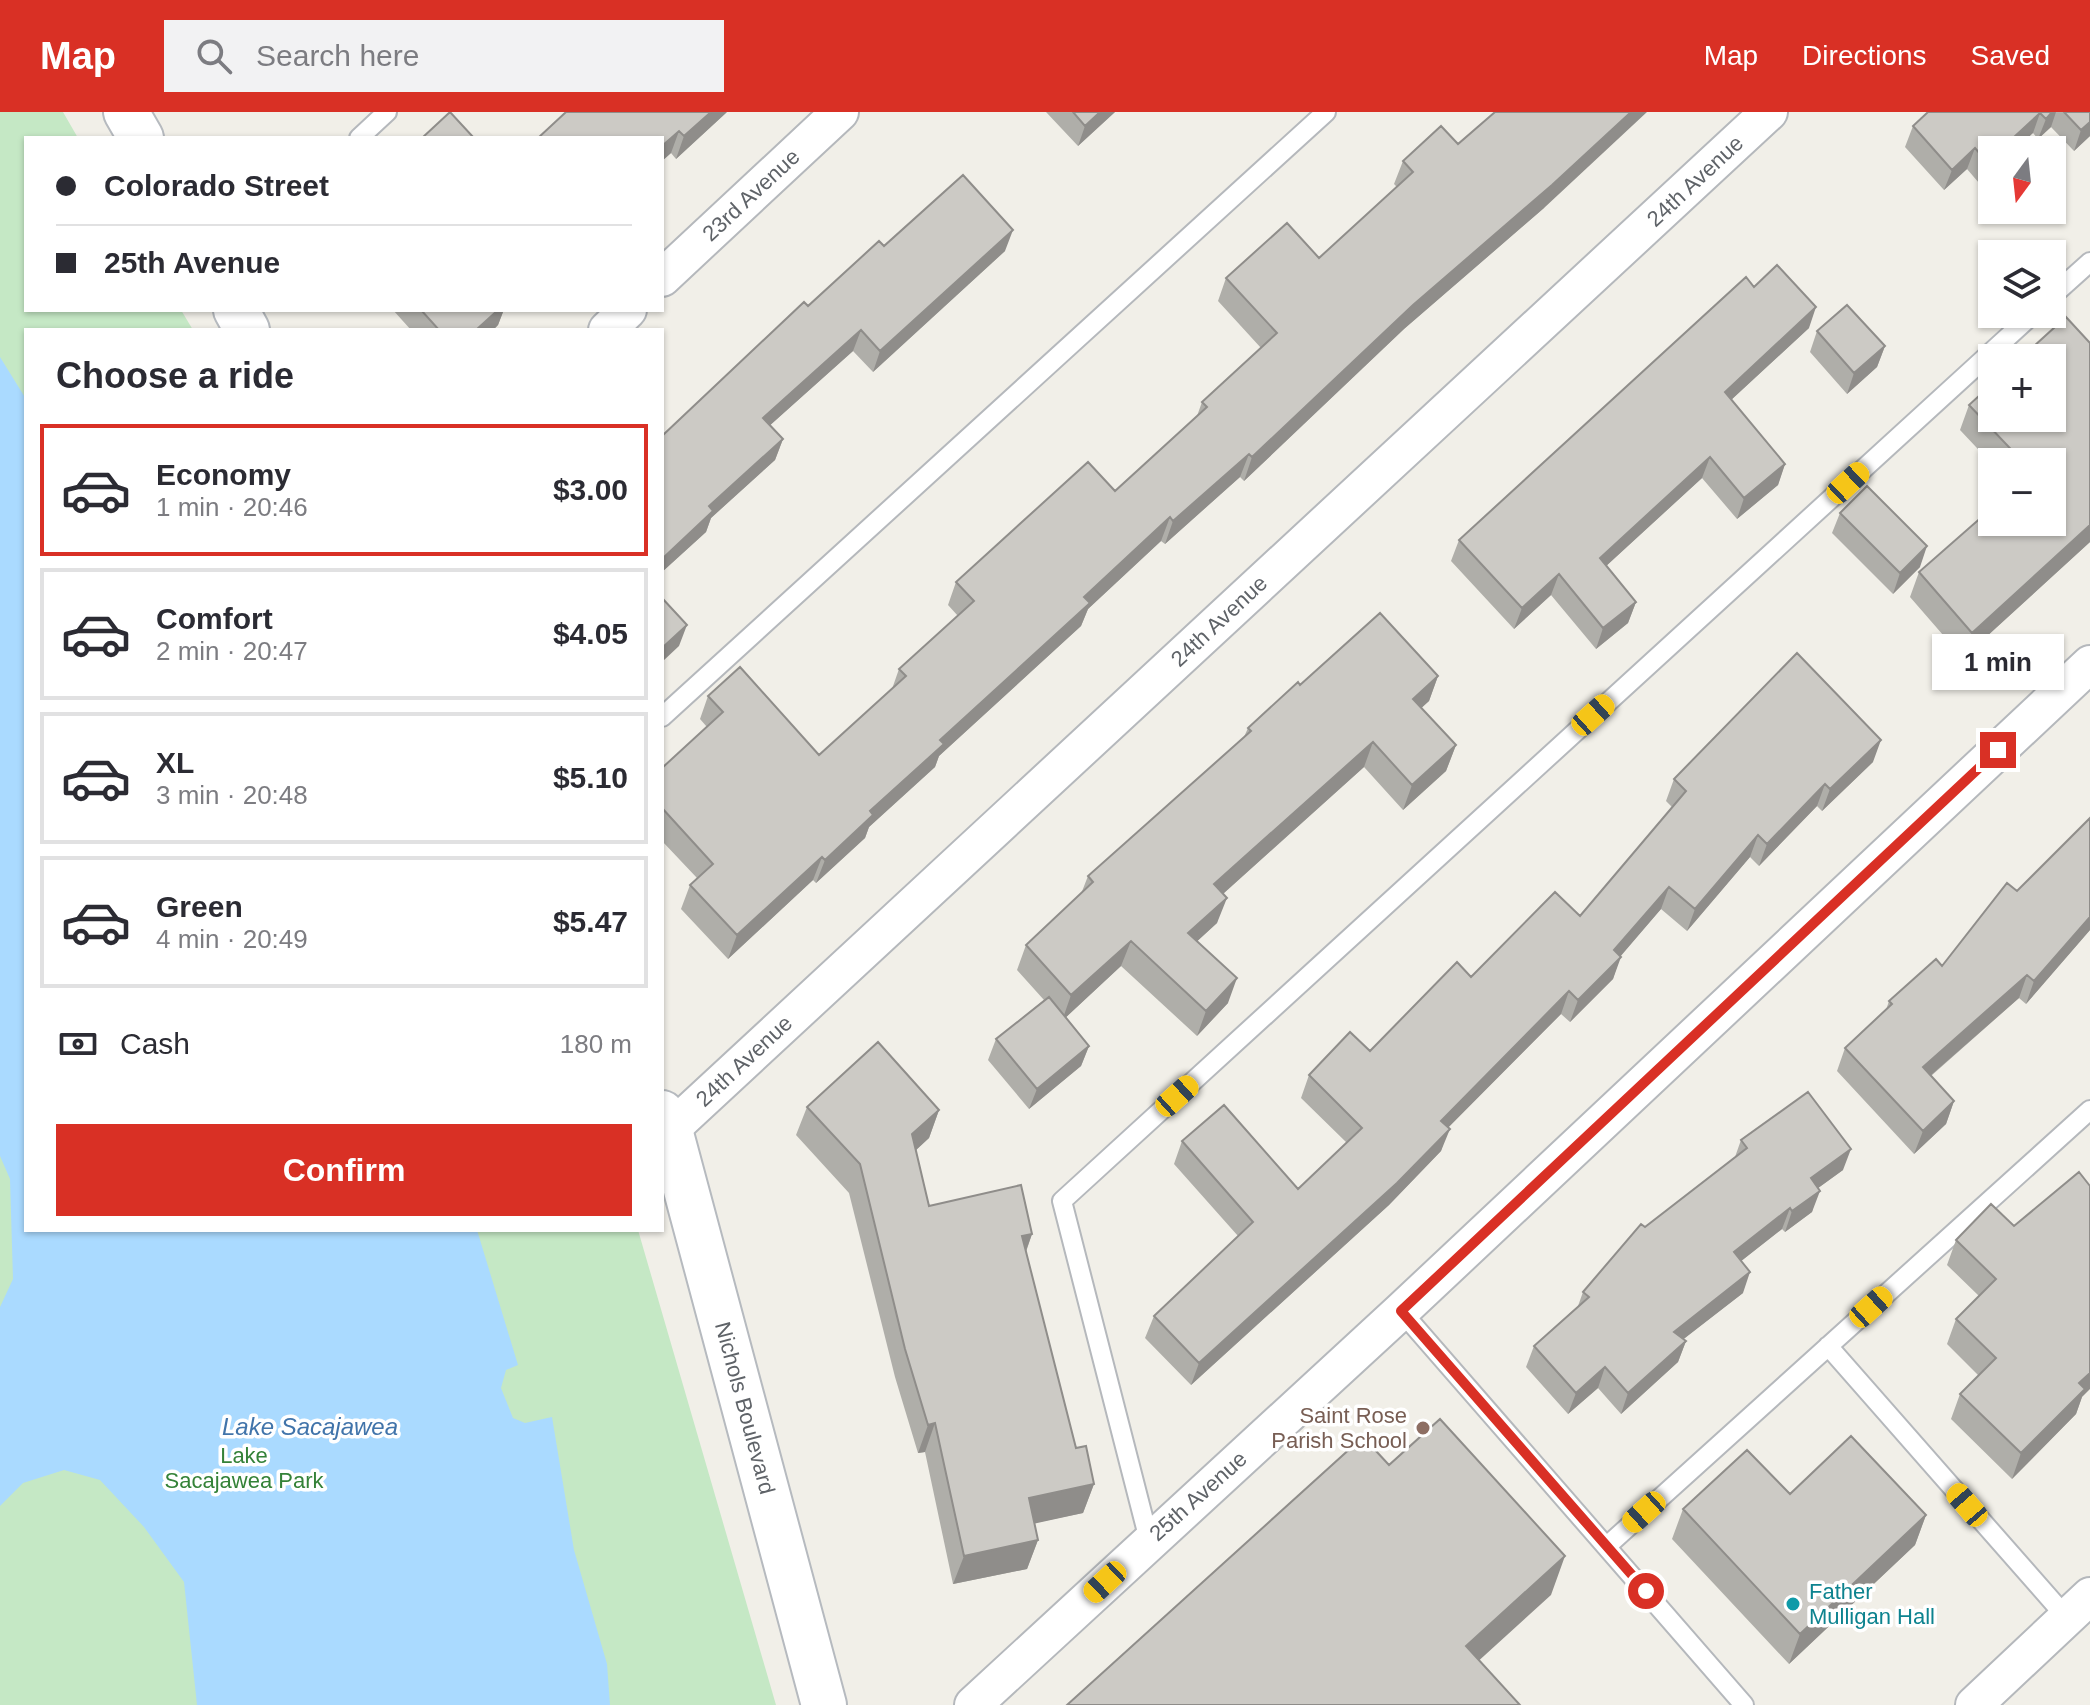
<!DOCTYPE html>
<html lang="en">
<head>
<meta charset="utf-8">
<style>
	:root { --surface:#fff; --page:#f2f2f3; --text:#2b2b33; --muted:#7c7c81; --line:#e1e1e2; --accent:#d93025 }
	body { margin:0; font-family:Arial,sans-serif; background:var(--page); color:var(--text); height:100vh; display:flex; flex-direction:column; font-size:30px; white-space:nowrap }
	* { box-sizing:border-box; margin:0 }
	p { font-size:26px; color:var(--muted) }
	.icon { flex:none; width:44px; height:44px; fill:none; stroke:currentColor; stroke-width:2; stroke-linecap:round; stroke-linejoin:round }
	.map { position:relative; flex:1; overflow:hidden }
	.details { position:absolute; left:24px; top:216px; width:640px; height:904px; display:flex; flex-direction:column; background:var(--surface); border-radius:0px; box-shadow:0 2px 6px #0004 }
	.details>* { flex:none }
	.guide { position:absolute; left:24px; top:24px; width:640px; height:176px; border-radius:0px; box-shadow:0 2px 6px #0004; display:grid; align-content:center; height:176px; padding:0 32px; background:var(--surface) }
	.needle { width:52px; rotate:195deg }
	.fabs { position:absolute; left:1978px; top:24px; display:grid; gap:16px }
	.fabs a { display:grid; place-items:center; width:88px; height:88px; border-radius:0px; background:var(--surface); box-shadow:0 2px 6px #0004; font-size:40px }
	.end { position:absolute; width:36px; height:36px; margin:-18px; border:10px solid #d93025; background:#fff; box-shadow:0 0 0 4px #fff }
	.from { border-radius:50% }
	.bubble { position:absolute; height:56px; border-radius:0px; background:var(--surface); box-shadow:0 2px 6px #0004; font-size:26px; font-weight:700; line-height:56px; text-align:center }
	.car { position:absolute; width:24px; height:48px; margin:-24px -12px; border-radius:10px; box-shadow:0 0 6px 2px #0007; background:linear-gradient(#f5c518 24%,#345 0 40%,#f5c518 0 76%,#345 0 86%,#f5c518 0) }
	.guide b { display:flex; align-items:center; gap:28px; height:76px; font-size:30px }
	.guide b+b { border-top:2px solid var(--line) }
	.guide i { width:20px; height:20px; background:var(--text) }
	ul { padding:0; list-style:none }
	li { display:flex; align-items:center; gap:24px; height:132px; margin:0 16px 12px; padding:0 16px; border:4px solid var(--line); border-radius:0px }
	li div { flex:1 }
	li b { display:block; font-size:30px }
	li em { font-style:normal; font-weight:700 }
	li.on { border-color:var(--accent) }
	li>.icon { width:72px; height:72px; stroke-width:1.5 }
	h2 { padding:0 32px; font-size:36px; line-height:96px }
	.pay { display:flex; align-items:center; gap:20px; height:88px; padding:0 32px; font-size:30px }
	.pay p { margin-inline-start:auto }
	.action { display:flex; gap:16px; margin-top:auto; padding:16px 32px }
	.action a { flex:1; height:92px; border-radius:0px; background:var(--accent); color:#fff; font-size:32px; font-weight:700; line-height:92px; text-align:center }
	header { display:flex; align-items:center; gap:48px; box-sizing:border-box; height:112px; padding:0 40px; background:var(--accent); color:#fff }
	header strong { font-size:38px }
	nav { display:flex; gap:44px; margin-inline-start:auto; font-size:28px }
	.search { width:560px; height:72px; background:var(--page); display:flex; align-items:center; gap:20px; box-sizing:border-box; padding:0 28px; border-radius:0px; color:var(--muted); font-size:30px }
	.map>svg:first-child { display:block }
</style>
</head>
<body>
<header>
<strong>Map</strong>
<div class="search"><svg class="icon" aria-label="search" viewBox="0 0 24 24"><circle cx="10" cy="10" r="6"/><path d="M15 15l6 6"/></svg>Search here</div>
<nav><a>Map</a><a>Directions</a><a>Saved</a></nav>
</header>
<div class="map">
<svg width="2090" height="1593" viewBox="0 0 2090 1593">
	<rect width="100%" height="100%" fill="#f1efe8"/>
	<path fill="#c5e8c5" d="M0,0H63L78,26H26V198H181L193,218H26V1118H638L776,1593H0Z"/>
	<path fill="#aadaff" d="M0,245L26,287V1118H477L518,1253L506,1258L501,1276L513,1306L525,1311L552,1305L574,1438L607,1552L610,1593H197L184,1470L144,1415L100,1368L64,1358L23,1371L0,1394V1195L13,1167L10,1067L0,1044Z"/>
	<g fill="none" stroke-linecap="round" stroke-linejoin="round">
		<g stroke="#b5b8bc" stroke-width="22">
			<path id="service" d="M359,26L387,0
				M2052,184L2090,150
				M662,605L1326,0
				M1401,1199L1744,1593
				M1828,1234L2067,1506
				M1149,1428L1062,1089L2033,202
				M1607,1434L2090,998"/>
		</g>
		<g stroke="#b5b8bc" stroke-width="40">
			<path id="minor" d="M662,166L840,0
				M607,218L628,198
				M670,1018L1769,0
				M973,1593L1401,1199L2090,552
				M1974,1593L2090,1484"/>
		</g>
		<g stroke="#b6babf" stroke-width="48">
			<path id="secondary" d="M126,0L141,26
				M236,198L247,218
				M662,1001L670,1018L824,1593"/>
		</g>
		<use href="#service" stroke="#fff" stroke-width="18"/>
		<use href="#minor" stroke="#fff" stroke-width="36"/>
		<use href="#secondary" stroke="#fff" stroke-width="44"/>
	</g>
	<path fill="#afaea9" d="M727,0L676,47L671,41L662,49V26Z
		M1046,0H1115L1078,34Z
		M1928,0H2090V24L2074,39L2051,15L2038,27L2033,21L1992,38V59L1979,71L1967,57L1944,78L1905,35L1913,14Z
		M1458,32L1544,96L1404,217L1244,369L1240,365L1165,432L1161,429L1088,497L1081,514L939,644L935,655L869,715L865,726L816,771L813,768L728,847L681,797L690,773L697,766L662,729V656L707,615L700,607L708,584L819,643L892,577L899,557L958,504L948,493L956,470L1115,379L1197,304L1202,290L1261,236L1218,189L1226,166L1319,146L1397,75L1394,72L1403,49Z
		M884,134L1005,139L873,260L853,239L770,313L783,327L775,348L711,406L706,420L662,460L808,194Z
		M1754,175L1809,216L1731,288L1785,352L1778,373L1737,407L1702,366L1606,454L1636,490L1628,511L1596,537L1551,483L1514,517L1451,449L1459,428Z
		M393,198H505L503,200L498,213L493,218H411Z
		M1817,219L1885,234L1877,255L1847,282L1810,240Z
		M2090,231V430L1963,546L1910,485L1919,460L2052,350H1992V352L1960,318L1969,293Z
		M1840,401L1920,455L1893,482L1832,421Z
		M1438,564L1429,589L1421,596L1456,633L1446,659L1403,698L1364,655L1223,782L1217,811L1197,829L1228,891L1197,924L1121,854L1066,905L1089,934L1081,954L1029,997L988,948L996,927L1044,888L1017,858L1026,833L1081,782L1088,764L1244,625L1248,616L1300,573Z
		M1873,650L1822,699L1817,694L1759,754L1750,745L1687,819L1661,797L1620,844L1613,867L1570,910L1561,902L1448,1015L1441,1039L1389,1093L1191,1273L1145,1226L1154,1204L1238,1124L1174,1052L1182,1029L1298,1077L1347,1031L1301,986L1309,963L1370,939L1471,865L1580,804L1672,695L1666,689L1674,667Z
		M2090,706V818L2026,892L2019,886L1931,964L1954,989L1946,1012L1914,1042L1837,959L1845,936L1886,898L1889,889L1942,854Z
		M807,995L939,998L929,1026L916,1038L929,1094L1032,1122L1026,1140L1076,1336L1094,1372L1083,1401L1034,1411L1038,1428L1027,1457L953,1472L925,1340L918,1341L895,1265L849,1081L796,1023Z
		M1741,1028L1843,1058L1818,1076L1812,1100L1785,1120L1782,1117L1741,1149L1743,1181L1683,1227L1686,1229L1678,1250L1621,1302L1598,1276L1568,1302L1526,1255L1534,1234L1578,1194L1583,1180L1645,1115L1735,1045Z
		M1991,1092L2082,1285L2076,1302L2012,1367L1951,1307L1960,1282L1979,1264L1947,1232L1956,1207L1979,1184L1947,1153L1956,1128Z
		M1790,1382L1926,1403L1915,1433L1789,1552L1672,1427L1683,1397Z"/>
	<path fill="#8f8d8a" d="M711,0H727L676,47L684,24Z
		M1100,0H1115L1078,34L1085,14Z
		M1631,0H1647L1544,96L1404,217L1244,369L1252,345L1413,193Z
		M2052,0H2056L2051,15L2038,27L2046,7Z
		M2040,1L2033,21L2015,38H2000Z
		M2090,10V24L2074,39L2081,18Z
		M679,19L671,41L662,49V34Z
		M1975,36L1967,57L1944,78L1952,58Z
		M1992,45V59L1979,71L1987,50Z
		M1013,118L1005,139L873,260L880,239Z
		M1816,195L1809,216L1717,301L1725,280Z
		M498,198H505L503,200L498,213L493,218H476Z
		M861,218L853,239L756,326L763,306Z
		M1885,234L1877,255L1847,282L1854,261Z
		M783,327L775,348L711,406L706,420L662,460V447L709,394Z
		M1249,342L1240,365L1165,432L1173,409Z
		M1710,345L1702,366L1592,467L1600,446Z
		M1785,352L1778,373L1737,407L1744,386Z
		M1170,405L1161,429L1088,497L1081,514L939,644L935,655L869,715L865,726L816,771L825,748L870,699L1084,485Z
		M2090,413V430L1963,546L1972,521Z
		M1927,434L1920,455L1893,482L1900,461Z
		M1559,462L1551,483L1514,517L1522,496Z
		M1636,490L1628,511L1596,537L1603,516Z
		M687,513L679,534L662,550V536Z
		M1438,564L1429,589L1404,612L1413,587Z
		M1881,628L1873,650L1822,699L1830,677Z
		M1373,630L1364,655L1205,798L1214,772Z
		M1456,633L1446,659L1403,698L1412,673Z
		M1825,672L1817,694L1759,754L1767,732Z
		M1758,723L1750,745L1687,819L1695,797Z
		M822,745L813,768L728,847L737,823Z
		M1669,775L1661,797L1608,859L1621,845L1613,867L1570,910L1578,888L1614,838Z
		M1227,786L1217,811L1179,846L1188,821Z
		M2090,805V818L2026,892L2034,869Z
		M1131,829L1121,854L1062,909L1071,883Z
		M2027,863L2019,886L1914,978L1923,955Z
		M1237,866L1228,891L1197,924L1206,899Z
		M1569,879L1561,902L1433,1031L1441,1009Z
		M1089,934L1081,954L1029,997L1037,977Z
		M1954,989L1946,1012L1914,1042L1923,1019Z
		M939,998L929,1026L902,1051L912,1022Z
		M1450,1017L1441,1039L1389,1093L1191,1273L1199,1251Z
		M1851,1037L1843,1058L1803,1087L1811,1066Z
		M1820,1079L1812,1100L1785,1120L1792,1099Z
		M1790,1096L1782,1117L1726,1161L1734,1140Z
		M1032,1122L1022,1150V1124Z
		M1750,1160L1743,1181L1667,1240L1674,1220Z
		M1686,1229L1678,1250L1621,1302L1628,1281Z
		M1605,1255L1598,1276L1568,1302L1576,1281Z
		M2090,1261V1277L2082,1285L2076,1302L2012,1367L2021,1341L2079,1271Z
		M935,1311L925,1340L918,1341L928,1313Z
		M1094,1372L1083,1401L1019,1415L1029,1386Z
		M1926,1403L1915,1433L1789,1552L1800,1522Z
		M1038,1428L1027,1457L953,1472L964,1444Z
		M1565,1444L1551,1483L1452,1573L1466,1534Z"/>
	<path fill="#cccac5" stroke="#8f8d8a" stroke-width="2" d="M450,0L474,26H422Z
		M566,0H711L684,24L679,19L662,34V26H538Z
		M1073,0H1100L1085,14Z
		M1495,0H1631L1552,73L1413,193L1252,345L1249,342L1173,409L1170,405L1084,485L1090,491L940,628L944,632L870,699L873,703L825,748L822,745L737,823L690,773L713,752L662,696V656L723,600L708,584L740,555L819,643L906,564L899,557L974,489L956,470L1088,350L1115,379L1207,295L1202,290L1277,221L1226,166L1287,111L1319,146L1413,60L1403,49L1441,14L1458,32Z
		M1928,0H2052L2046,7L2040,1L2000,38H1992V45L1987,50L1975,36L1952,58L1913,14Z
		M2064,0H2090V10L2081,18Z
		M963,63L1013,118L880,239L861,218L763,306L783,327L709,394L713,399L662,447V324L804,190L808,194L879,129L884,134Z
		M1777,153L1816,195L1725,280L1785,352L1744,386L1710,345L1600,446L1636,490L1603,516L1559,462L1522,496L1459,428L1746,165L1754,175Z
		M1847,193L1885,234L1854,261L1817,219Z
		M421,198H498L476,218H439Z
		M2066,205L2090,231V413L1972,521L1919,460L1992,396V410H2052V350H2023L1969,293L1992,272V306H2052V246H2021Z
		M1867,374L1927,434L1900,461L1840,401Z
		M662,486L687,513L662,536Z
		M1380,501L1438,564L1413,587L1456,633L1412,673L1373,630L1214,772L1227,786L1188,821L1237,866L1206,899L1131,829L1071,883L1026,833L1093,770L1088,764L1251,619L1248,616L1298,570L1300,573Z
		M1797,541L1881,628L1830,677L1825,672L1767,732L1758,723L1695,797L1669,775L1614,838L1621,845L1578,888L1569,879L1441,1009L1450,1017L1397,1071L1199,1251L1154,1204L1253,1110L1182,1029L1224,993L1298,1077L1362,1016L1309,963L1350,920L1370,939L1457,850L1471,865L1555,780L1580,804L1686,679L1674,667Z
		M2090,706V805L2034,869L2027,863L1923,955L1954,989L1923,1019L1845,936L1892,892L1889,889L1936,847L1942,854L2007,771L2017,779Z
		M1049,885L1089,934L1037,977L996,927Z
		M878,930L939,998L912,1022L929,1094L1021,1073L1032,1122L1022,1124L1076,1336L1086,1334L1094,1372L1029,1386L1038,1428L964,1444L935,1311L928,1313L905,1237L860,1052L807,995Z
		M1808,980L1851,1037L1811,1066L1820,1079L1792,1099L1790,1096L1734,1140L1750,1160L1674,1220L1686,1229L1628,1281L1605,1255L1576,1281L1534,1234L1589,1185L1583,1180L1641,1112L1645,1115L1747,1036L1741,1028Z
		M2079,1060L2090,1074V1261L2079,1271L2085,1277L2021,1341L1960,1282L1996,1246L1956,1207L1996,1167L1956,1128L1991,1092L2014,1114Z
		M1440,1307L1565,1444L1466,1534L1520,1593H1067L1363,1325L1389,1353Z
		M1851,1324L1926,1403L1800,1522L1683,1397L1747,1338L1790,1382Z"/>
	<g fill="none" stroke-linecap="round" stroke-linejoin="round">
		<path stroke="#d93025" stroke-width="10" d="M1646,1479L1401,1199L1998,638"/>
	</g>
	<circle fill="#8d6e63" stroke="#fff" stroke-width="3" cx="1423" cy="1316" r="8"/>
	<circle fill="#0f9aa8" stroke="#fff" stroke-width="3" cx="1793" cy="1492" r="8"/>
	<g text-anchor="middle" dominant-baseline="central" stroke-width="7" stroke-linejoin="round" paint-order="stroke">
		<g font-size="22" fill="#5f6368" stroke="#fff">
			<text transform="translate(1695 69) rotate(-43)">24th Avenue</text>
			<text transform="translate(751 83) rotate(-43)">23rd Avenue</text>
			<text transform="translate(1219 509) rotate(-43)">24th Avenue</text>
			<text transform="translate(744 949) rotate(-43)">24th Avenue</text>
			<text transform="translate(745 1296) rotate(75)">Nichols Boulevard</text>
			<text transform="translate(1198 1384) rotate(-42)">25th Avenue</text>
		</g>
		<g font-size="22" fill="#785e54" stroke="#fff" text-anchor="end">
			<text x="1407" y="1303">Saint Rose<tspan x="1407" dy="25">Parish School</tspan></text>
		</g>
		<g font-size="22" fill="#348238" stroke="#fff">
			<text x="244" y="1343">Lake<tspan x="244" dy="25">Sacajawea Park</tspan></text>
		</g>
		<g font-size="22" fill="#0d838f" stroke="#fff" text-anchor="start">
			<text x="1809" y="1479">Father<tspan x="1809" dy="25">Mulligan Hall</tspan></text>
		</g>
		<g font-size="24" font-style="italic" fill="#4174aa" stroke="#fff">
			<text x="310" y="1314">Lake Sacajawea</text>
		</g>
	</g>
</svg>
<div class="fabs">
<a><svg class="needle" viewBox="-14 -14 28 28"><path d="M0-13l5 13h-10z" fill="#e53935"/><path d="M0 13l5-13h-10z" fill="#7c7c81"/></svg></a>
<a><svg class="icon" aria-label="layers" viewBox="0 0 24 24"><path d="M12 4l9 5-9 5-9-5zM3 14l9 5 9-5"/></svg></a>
<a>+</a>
<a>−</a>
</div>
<i class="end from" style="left:1646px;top:1479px"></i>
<i class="end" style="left:1998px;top:638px"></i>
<div class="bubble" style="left:1932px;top:522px;width:132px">1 min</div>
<i class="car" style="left:1848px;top:371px;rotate:47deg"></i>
<i class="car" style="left:1593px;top:603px;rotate:48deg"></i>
<i class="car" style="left:1177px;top:984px;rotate:48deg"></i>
<i class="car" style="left:1871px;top:1195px;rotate:48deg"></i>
<i class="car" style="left:1967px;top:1393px;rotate:319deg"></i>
<i class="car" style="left:1644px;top:1400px;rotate:228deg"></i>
<i class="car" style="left:1105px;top:1470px;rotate:227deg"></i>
<div class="guide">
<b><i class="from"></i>Colorado Street</b>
<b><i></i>25th Avenue</b>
</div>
<section class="details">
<h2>Choose a ride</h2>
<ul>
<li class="on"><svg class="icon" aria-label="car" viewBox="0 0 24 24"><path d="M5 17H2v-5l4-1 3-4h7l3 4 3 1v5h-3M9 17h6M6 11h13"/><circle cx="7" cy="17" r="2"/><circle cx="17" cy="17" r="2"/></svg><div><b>Economy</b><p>1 min · 20:46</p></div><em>$3.00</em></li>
<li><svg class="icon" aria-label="car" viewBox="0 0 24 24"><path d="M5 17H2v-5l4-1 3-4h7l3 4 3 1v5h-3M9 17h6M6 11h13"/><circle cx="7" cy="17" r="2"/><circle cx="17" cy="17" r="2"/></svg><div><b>Comfort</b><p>2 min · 20:47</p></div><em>$4.05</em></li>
<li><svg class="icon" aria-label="car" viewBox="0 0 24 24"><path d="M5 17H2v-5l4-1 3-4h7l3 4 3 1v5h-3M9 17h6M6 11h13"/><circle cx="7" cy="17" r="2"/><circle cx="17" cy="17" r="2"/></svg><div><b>XL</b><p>3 min · 20:48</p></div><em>$5.10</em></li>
<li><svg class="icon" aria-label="car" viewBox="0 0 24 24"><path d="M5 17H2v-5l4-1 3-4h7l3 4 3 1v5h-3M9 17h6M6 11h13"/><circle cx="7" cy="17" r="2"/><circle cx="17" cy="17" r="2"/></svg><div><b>Green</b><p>4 min · 20:49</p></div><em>$5.47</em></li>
</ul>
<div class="pay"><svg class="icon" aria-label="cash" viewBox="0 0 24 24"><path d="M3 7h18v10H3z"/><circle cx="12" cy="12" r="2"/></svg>Cash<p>180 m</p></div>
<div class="action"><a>Confirm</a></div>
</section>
</div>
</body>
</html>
